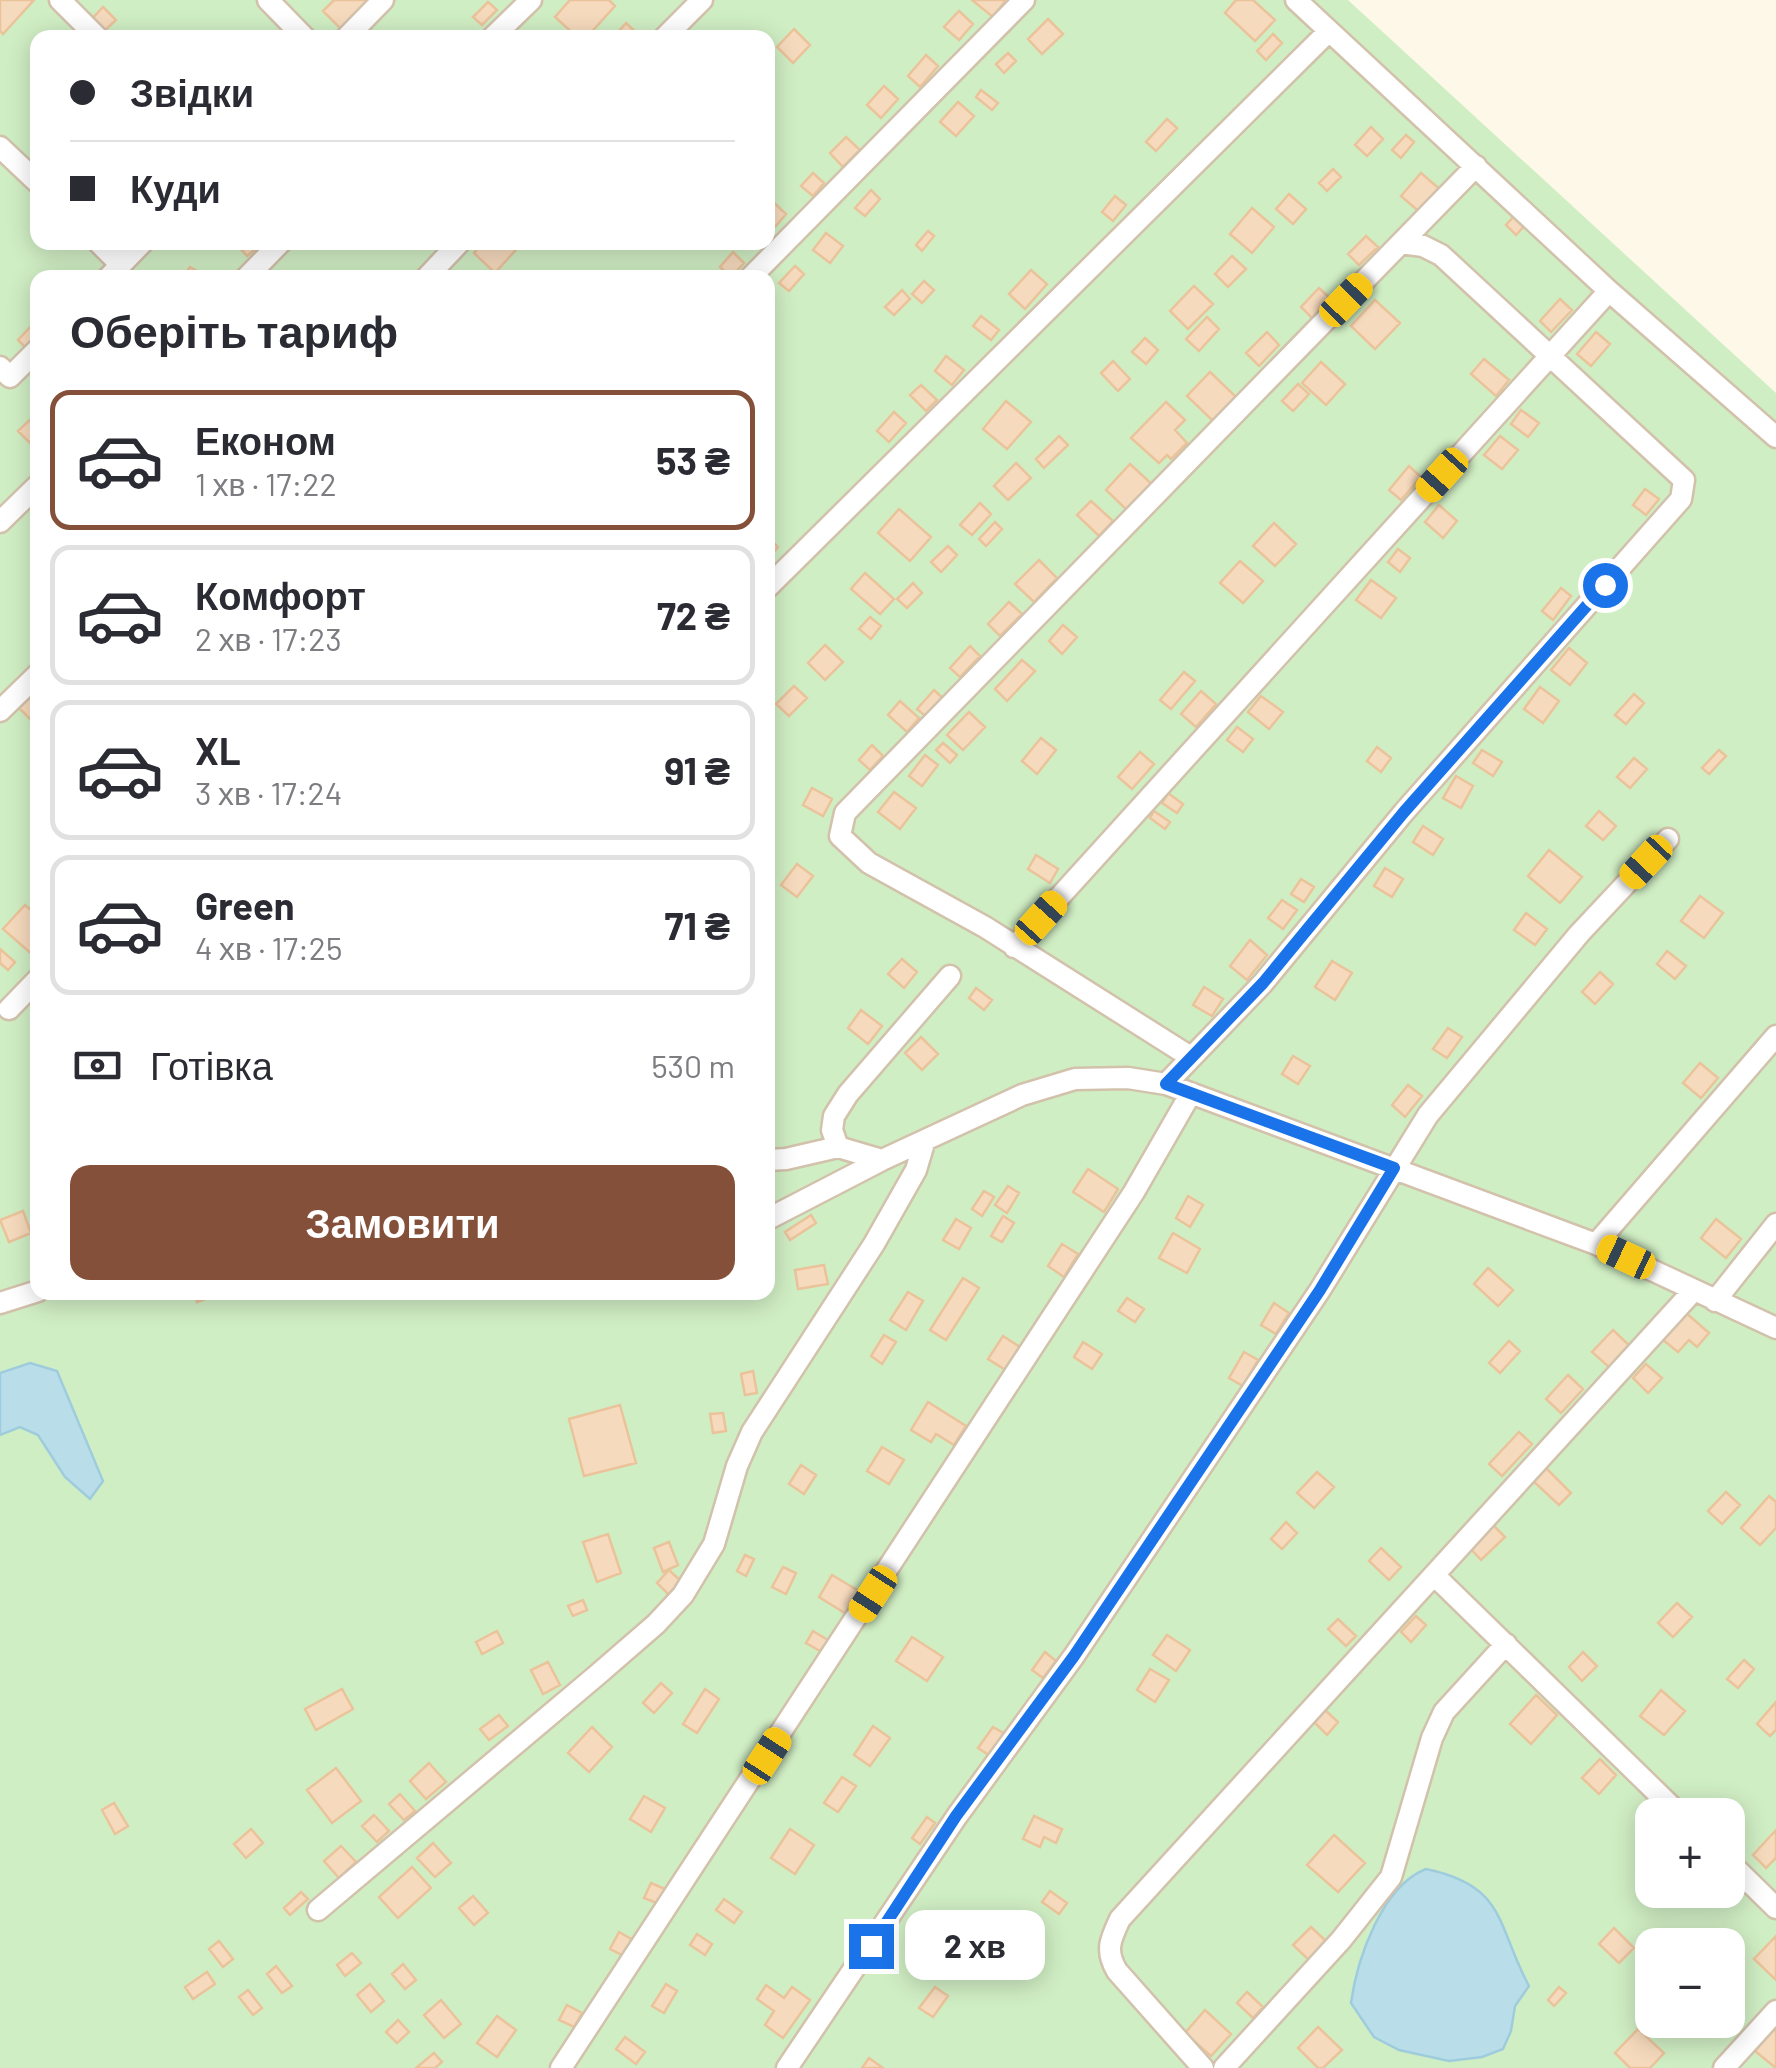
<!DOCTYPE html>
<html lang="uk">
<head>
<meta charset="utf-8">
<style>
	:root { --surface:#fff; --page:#f7f7f7; --text:#2b2b33; --muted:#7c7c81; --line:#e1e1e2; --accent:#85503a }
	body { margin:0; font-family:Barlow,sans-serif; background:var(--page); color:var(--text); height:100vh; display:flex; flex-direction:column; font-size:38px; white-space:nowrap }
	* { box-sizing:border-box; margin:0 }
	p { font-size:32px; color:var(--muted) }
	.icon { flex:none; width:55px; height:55px; fill:none; stroke:currentColor; stroke-width:2; stroke-linecap:round; stroke-linejoin:round }
	.map { position:relative; flex:1; overflow:hidden }
	.panel { position:absolute; left:30px; top:270px; width:745px; height:1030px; display:flex; flex-direction:column; background:var(--surface); border-radius:20px; box-shadow:0 5px 25px #0003 }
	.panel>* { flex:none }
	.banner { position:absolute; left:30px; top:30px; width:745px; height:220px; border-radius:20px; box-shadow:0 5px 25px #0003; display:grid; align-content:center; height:220px; padding:0 40px; background:var(--surface) }
	.fabs { position:absolute; left:1635px; top:1798px; display:grid; gap:20px }
	.fabs a { display:grid; place-items:center; width:110px; height:110px; border-radius:20px; background:var(--surface); box-shadow:0 5px 25px #0003; font-size:50px }
	.end { position:absolute; width:45px; height:45px; margin:-22px; border:12px solid #1a73e8; background:#fff; box-shadow:0 0 0 5px #fff }
	.from { border-radius:50% }
	.bubble { position:absolute; height:70px; border-radius:20px; background:var(--surface); box-shadow:0 5px 25px #0003; font-size:32px; font-weight:700; line-height:70px; text-align:center }
	.car { position:absolute; width:30px; height:60px; margin:-30px -15px; border-radius:12px; box-shadow:0 0 8px 2px #0007; background:linear-gradient(#f5c518 24%,#345 0 40%,#f5c518 0 76%,#345 0 86%,#f5c518 0) }
	.banner b { display:flex; align-items:center; gap:35px; height:95px; font-size:38px }
	.banner b+b { border-top:2px solid var(--line) }
	.banner i { width:25px; height:25px; background:var(--text) }
	ul { padding:0; list-style:none }
	li { display:flex; align-items:center; gap:30px; height:140px; margin:0 20px 15px; padding:0 20px; border:5px solid var(--line); border-radius:20px }
	li div { flex:1 }
	li b { display:block; font-size:38px }
	li em { font-style:normal; font-weight:700 }
	li.on { border-color:var(--accent) }
	li>.icon { width:90px; height:90px; stroke-width:1.5 }
	h2 { padding:0 40px; font-size:45px; line-height:120px }
	.pay { display:flex; align-items:center; gap:25px; height:110px; padding:0 40px; font-size:38px }
	.pay p { margin-inline-start:auto }
	.primary-button { display:flex; gap:20px; margin-top:auto; padding:20px 40px }
	.primary-button a { flex:1; height:115px; border-radius:20px; background:var(--accent); color:#fff; font-size:40px; font-weight:700; line-height:115px; text-align:center }
	.map>svg:first-child { display:block }
</style>
</head>
<body>
<div class="map">
<svg width="1776" height="2068" viewBox="0 0 1776 2068">
	<rect width="100%" height="100%" fill="#fef8e8"/>
	<path fill="#d0eec4" fill-rule="evenodd" d="M0,0H1348L1776,393V2068H0ZM38,38H768V242H38ZM38,278H768V1292H38ZM1652,1815H1728V1890H1652ZM1652,1945H1728V2020H1652Z"/>
	<path fill="#b9deea" stroke="#9fccdd" stroke-width="2.5" d="M30,1363L57,1371L103,1481L90,1499L65,1477L38,1435L20,1427L0,1435V1373Z
		M1426,1869C1507,1886 1496,1925 1529,1986L1515,2006L1511,2031L1503,2049L1482,2057L1449,2061L1399,2050L1374,2037L1351,2003C1357,1959 1382,1886 1426,1869Z"/>
	<path fill="#f6dabd" stroke="#ebc39b" stroke-width="2.5" d="M0,0H34L3,34L0,31Z
		M334,0H367L368,1L341,29L323,11Z
		M570,0H609L615,6L586,38H578L555,17Z
		M972,0H1006L993,17Z
		M1236,0H1253L1275,20L1255,41L1225,13Z
		M488,2L497,10L482,25L473,17Z
		M103,7L116,20L100,35L88,23Z
		M959,11L973,24L959,40L944,27Z
		M1048,19L1063,34L1042,54L1028,39Z
		M626,23L639,35L613,38Z
		M794,29L810,45L793,63L777,47Z
		M1273,34L1282,43L1266,60L1257,51Z
		M1008,53L1016,61L1004,73L996,64Z
		M926,55L938,66L920,87L908,76Z
		M884,86L898,99L881,118L867,105Z
		M981,90L998,103L992,110L976,97Z
		M958,102L974,116L956,136L940,122Z
		M1167,119L1177,128L1156,151L1146,142Z
		M1371,127L1383,139L1367,156L1355,145Z
		M1406,135L1414,142L1401,158L1392,150Z
		M846,137L860,150L843,167L830,153Z
		M1333,169L1341,177L1327,191L1319,183Z
		M813,173L824,183L813,196L801,186Z
		M1421,173L1443,192L1423,215L1401,196Z
		M871,190L880,199L865,216L855,208Z
		M1289,194L1306,209L1293,224L1276,209Z
		M1115,196L1126,205L1113,221L1102,212Z
		M770,199L786,214L768,235V202Z
		M1252,208L1274,227L1252,253L1230,234Z
		M1516,214L1526,224L1516,235L1506,225Z
		M928,231L934,236L922,251L916,245Z
		M826,233L843,246L830,263L813,250Z
		M1366,236L1378,247L1359,265L1348,254Z
		M241,242H259L261,244L247,256L238,246Z
		M483,242H523L495,273L474,253Z
		M733,252L744,263L731,277L720,267Z
		M1232,256L1246,269L1228,287L1215,274Z
		M795,266L804,274L789,291L779,283Z
		M190,267L202,274L200,278H183Z
		M1031,270L1047,284L1025,309L1009,294Z
		M924,281L934,290L922,303L912,294Z
		M1194,286L1213,304L1188,329L1170,311Z
		M1319,288L1330,298L1312,318L1301,307Z
		M902,290L910,299L894,315L885,307Z
		M1560,299L1572,310L1551,332L1540,321Z
		M1375,300L1400,323L1375,349L1351,326Z
		M981,316L999,330L991,340L973,326Z
		M1207,317L1219,329L1199,351L1186,339Z
		M37,320L38,336L26,348L18,340Z
		M1267,332L1279,345L1259,366L1246,353Z
		M1596,332L1610,344L1591,366L1577,354Z
		M1145,338L1158,350L1146,364L1132,352Z
		M946,356L964,370L952,385L935,371Z
		M1484,359L1509,380L1496,396L1471,374Z
		M1113,361L1130,379L1118,391L1101,373Z
		M1321,362L1345,384L1326,405L1302,383Z
		M1210,372L1236,397L1213,421L1187,396Z
		M1298,384L1309,394L1293,411L1282,401Z
		M921,385L937,400L926,411L910,395Z
		M1006,401L1031,422L1007,449L983,429Z
		M1166,402L1185,420L1175,430L1187,443L1171,459L1167,455L1159,463L1131,438Z
		M1521,410L1539,423L1528,437L1511,424Z
		M894,412L906,423L889,442L877,431Z
		M35,415L38,435L30,443L18,431Z
		M1059,436L1068,445L1044,468L1036,459Z
		M1500,436L1518,450L1502,469L1484,455Z
		M1016,463L1031,478L1008,500L994,486Z
		M1130,464L1154,486L1130,513L1106,490Z
		M1409,466L1421,477L1401,500L1389,490Z
		M1645,489L1659,499L1646,515L1633,505Z
		M1091,501L1113,521L1099,536L1077,515Z
		M980,503L991,514L972,535L960,525Z
		M1439,505L1457,521L1443,538L1425,522Z
		M899,509L931,537L910,561L878,533Z
		M995,522L1002,529L986,546L979,539Z
		M1274,523L1296,544L1275,566L1253,546Z
		M768,537L778,547L768,559Z
		M948,546L957,555L941,572L931,562Z
		M1398,549L1410,558L1400,572L1388,562Z
		M1039,560L1057,578L1034,602L1015,584Z
		M1240,561L1263,581L1243,603L1220,583Z
		M865,573L894,599L880,614L851,589Z
		M1371,580L1396,598L1381,618L1356,600Z
		M913,583L922,593L907,608L897,599Z
		M1561,588L1571,596L1553,620L1542,611Z
		M1009,602L1022,614L1000,636L988,624Z
		M870,617L881,626L871,639L859,629Z
		M1063,625L1077,637L1062,654L1049,641Z
		M825,645L843,662L825,680L808,663Z
		M970,646L980,656L960,677L950,668Z
		M1569,648L1587,663L1570,685L1551,670Z
		M1022,660L1035,671L1007,701L995,689Z
		M1184,672L1195,681L1171,709L1160,700Z
		M794,686L807,698L789,716L776,704Z
		M1540,687L1559,701L1543,723L1524,709Z
		M934,690L946,701L929,719L917,709Z
		M1201,691L1216,704L1196,727L1181,714Z
		M1634,694L1644,703L1626,724L1615,715Z
		M32,695L38,701L37,726L19,708Z
		M1261,696L1283,712L1269,729L1248,712Z
		M900,701L919,718L907,732L888,715Z
		M969,712L985,727L963,750L947,735Z
		M1237,727L1253,739L1243,752L1227,740Z
		M1041,738L1056,750L1037,774L1022,761Z
		M943,743L957,755L950,763L936,750Z
		M872,745L883,756L870,770L859,760Z
		M1377,747L1391,758L1381,772L1367,761Z
		M1482,750L1502,762L1493,776L1473,763Z
		M1719,750L1726,756L1709,774L1702,768Z
		M1140,752L1154,764L1132,789L1118,777Z
		M925,755L938,765L922,786L909,776Z
		M1634,758L1647,769L1630,788L1617,777Z
		M1456,776L1473,786L1461,808L1443,798Z
		M812,788L832,799L823,816L803,805Z
		M894,792L916,808L900,829L878,812Z
		M1168,793L1183,804L1177,813L1162,803Z
		M1154,811L1170,822L1165,829L1150,818Z
		M1599,811L1616,826L1603,840L1586,826Z
		M1423,826L1443,839L1433,855L1413,842Z
		M1549,850L1582,877L1560,903L1528,876Z
		M1036,855L1058,869L1050,883L1028,869Z
		M797,864L813,876L797,897L781,885Z
		M1385,868L1403,879L1392,897L1374,886Z
		M1301,879L1314,887L1304,902L1291,894Z
		M1700,896L1723,913L1704,938L1681,921Z
		M1282,900L1297,910L1283,929L1268,918Z
		M25,905L38,916V952L34,956L3,929Z
		M1526,913L1547,929L1535,945L1514,930Z
		M1250,940L1267,955L1247,980L1230,966Z
		M0,949L15,962L8,970L0,963Z
		M1667,951L1686,966L1675,979L1657,964Z
		M902,959L917,972L904,988L888,974Z
		M1332,961L1352,973L1335,1000L1315,987Z
		M1600,972L1613,984L1595,1004L1582,992Z
		M1204,987L1223,999L1212,1016L1193,1005Z
		M976,988L992,1000L984,1010L969,998Z
		M861,1010L882,1026L868,1044L848,1028Z
		M1448,1028L1462,1037L1447,1058L1433,1049Z
		M921,1037L938,1054L922,1070L905,1053Z
		M1293,1056L1310,1066L1298,1084L1282,1074Z
		M1700,1063L1718,1078L1701,1098L1683,1083Z
		M1408,1085L1422,1096L1405,1117L1392,1105Z
		M1088,1169L1118,1189L1104,1212L1073,1192Z
		M1008,1186L1019,1193L1007,1213L995,1205Z
		M984,1191L994,1197L982,1216L972,1209Z
		M1188,1196L1203,1205L1190,1227L1176,1218Z
		M23,1211L31,1233L9,1242L0,1220Z
		M811,1215L816,1223L790,1240L785,1232Z
		M1003,1216L1014,1223L1002,1242L991,1236Z
		M956,1219L971,1228L959,1249L943,1240Z
		M1716,1219L1741,1239L1726,1258L1701,1238Z
		M1173,1233L1200,1249L1187,1273L1159,1258Z
		M1062,1244L1078,1254L1064,1277L1048,1266Z
		M824,1265L828,1284L798,1289L795,1270Z
		M1488,1268L1513,1290L1498,1306L1474,1284Z
		M963,1278L979,1288L946,1340L930,1330Z
		M194,1292H224L197,1302Z
		M908,1292L923,1301L906,1330L890,1320Z
		M1127,1298L1144,1309L1135,1322L1118,1311Z
		M1274,1303L1289,1313L1276,1334L1261,1325Z
		M1685,1312L1709,1333L1697,1347L1689,1340L1678,1352L1662,1339Z
		M1613,1330L1630,1346L1610,1368L1592,1352Z
		M884,1335L896,1342L882,1364L871,1356Z
		M1003,1336L1026,1351L1012,1374L988,1359Z
		M1509,1341L1520,1351L1500,1373L1489,1363Z
		M1083,1342L1102,1354L1092,1369L1074,1357Z
		M1244,1352L1258,1360L1243,1386L1229,1378Z
		M1646,1364L1662,1378L1648,1393L1633,1378Z
		M753,1371L757,1393L745,1395L741,1374Z
		M1568,1375L1583,1389L1561,1413L1546,1399Z
		M928,1402L966,1426L954,1445L936,1434L931,1442L911,1430Z
		M620,1405L636,1463L584,1476L569,1419Z
		M723,1413L726,1431L713,1433L710,1414Z
		M1519,1432L1532,1444L1502,1476L1489,1464Z
		M882,1447L904,1460L889,1484L867,1471Z
		M801,1465L816,1475L804,1494L789,1484Z
		M1545,1467L1571,1493L1559,1505L1532,1480Z
		M1317,1472L1334,1487L1314,1508L1297,1493Z
		M1726,1492L1740,1505L1722,1524L1708,1511Z
		M1769,1496L1776,1502V1528L1760,1545L1741,1528Z
		M1286,1522L1297,1533L1282,1549L1271,1539Z
		M1493,1525L1505,1537L1481,1560L1470,1548Z
		M608,1534L621,1573L597,1582L583,1542Z
		M669,1542L678,1565L663,1572L654,1548Z
		M1381,1548L1401,1567L1389,1580L1369,1561Z
		M745,1555L754,1559L746,1576L737,1571Z
		M783,1567L796,1573L786,1594L772,1587Z
		M669,1570L684,1584L671,1597L657,1583Z
		M832,1575L862,1593L848,1615L819,1597Z
		M583,1600L587,1610L573,1616L568,1606Z
		M1677,1603L1692,1617L1673,1637L1658,1623Z
		M1416,1616L1426,1625L1411,1642L1401,1632Z
		M1338,1619L1356,1636L1346,1646L1328,1629Z
		M497,1631L503,1643L482,1654L476,1642Z
		M813,1631L836,1645L829,1656L806,1643Z
		M1167,1635L1190,1650L1176,1671L1153,1655Z
		M912,1637L943,1657L927,1681L896,1661Z
		M1045,1652L1056,1661L1043,1678L1032,1670Z
		M1583,1652L1597,1666L1582,1681L1569,1667Z
		M1744,1660L1754,1669L1738,1688L1727,1679Z
		M548,1662L560,1685L543,1694L531,1670Z
		M1150,1669L1169,1680L1155,1702L1137,1690Z
		M661,1683L672,1693L654,1713L643,1703Z
		M342,1689L353,1709L316,1730L305,1709Z
		M705,1689L719,1699L697,1733L683,1724Z
		M1661,1690L1685,1711L1664,1735L1640,1716Z
		M1536,1695L1557,1715L1531,1744L1510,1724Z
		M1776,1702V1730L1770,1736L1757,1724Z
		M1322,1707L1338,1722L1327,1735L1311,1719Z
		M499,1715L508,1726L489,1740L480,1729Z
		M873,1726L890,1738L870,1766L854,1755Z
		M592,1727L612,1747L589,1772L568,1753Z
		M993,1727L1005,1734L990,1756L978,1748Z
		M1600,1759L1616,1775L1599,1794L1582,1778Z
		M429,1763L446,1782L426,1799L410,1781Z
		M336,1768L361,1801L332,1823L307,1790Z
		M842,1777L856,1786L838,1812L824,1803Z
		M400,1794L415,1811L404,1820L389,1804Z
		M644,1796L665,1808L651,1832L630,1819Z
		M114,1803L128,1826L115,1834L102,1810Z
		M1730,1804L1743,1815L1728,1831V1815H1720Z
		M374,1815L389,1831L377,1842L362,1826Z
		M1034,1816L1062,1829L1056,1843L1044,1837L1040,1847L1023,1839Z
		M927,1817L935,1823L920,1844L912,1838Z
		M251,1829L263,1843L246,1858L234,1844Z
		M790,1829L814,1845L795,1874L771,1858Z
		M1776,1830V1858L1766,1868L1753,1855Z
		M1334,1835L1365,1863L1338,1892L1307,1865Z
		M433,1843L451,1863L435,1877L417,1858Z
		M341,1846L356,1862L339,1878L324,1861Z
		M412,1867L431,1888L398,1918L379,1897Z
		M651,1883L665,1889L659,1904L644,1898Z
		M1050,1891L1067,1903L1059,1914L1042,1902Z
		M301,1892L308,1899L290,1915L284,1908Z
		M473,1896L488,1913L474,1925L459,1908Z
		M724,1899L742,1912L734,1923L716,1910Z
		M1311,1927L1326,1941L1309,1960L1293,1945Z
		M1614,1928L1634,1948L1619,1963L1599,1944Z
		M619,1932L633,1940L624,1956L610,1949Z
		M697,1934L712,1944L705,1955L690,1945Z
		M1776,1936V1980L1754,1959Z
		M219,1941L233,1959L223,1967L209,1949Z
		M352,1953L361,1963L345,1976L337,1965Z
		M403,1964L416,1980L405,1989L392,1974Z
		M276,1966L292,1986L282,1993L267,1974Z
		M207,1972L215,1984L193,1999L185,1987Z
		M370,1984L384,2001L371,2012L357,1995Z
		M666,1984L677,1991L664,2013L652,2006Z
		M766,1985L784,1998L792,1987L810,2000L783,2038L765,2025L774,2011L757,1999Z
		M935,1987L948,1996L933,2017L919,2008Z
		M1559,1987L1566,1993L1554,2006L1548,2000Z
		M248,1990L262,2008L253,2015L239,1997Z
		M1247,1992L1263,2007L1253,2018L1237,2003Z
		M441,2000L461,2024L444,2038L424,2015Z
		M567,2005L582,2013L574,2027L559,2020Z
		M1205,2010L1231,2034L1211,2056L1185,2033Z
		M497,2016L516,2030L497,2057L477,2043Z
		M398,2020L409,2032L397,2043L386,2032Z
		M1318,2027L1342,2050L1323,2068H1318L1298,2048Z
		M1638,2029L1664,2053L1650,2068H1630L1615,2053Z
		M1774,2029L1776,2031V2068L1755,2051Z
		M625,2037L645,2052L636,2064L616,2049Z
		M434,2053L442,2062L435,2068H416Z
		M869,2058L883,2068H862Z"/>
	<g fill="none" stroke-linecap="round" stroke-linejoin="round">
		<g stroke="#d2c1ab" stroke-width="25">
			<path id="minor" d="M60,0L98,38
				M268,0L305,38
				M1296,0L1609,291L1776,437
				M346,38L383,0
				M492,38L531,0
				M664,38L702,0
				M0,147L38,183
				M98,242L121,265
				M108,278L143,242
				M246,278L281,242
				M426,278L460,242
				M750,278L1024,0
				M0,367L10,377L38,349
				M0,522L38,485
				M768,587L1328,32
				M0,711L38,674
				M1014,947L1609,291
				M9,1009L38,979
				M1189,1056L985,927L869,863L840,836L845,813L1476,166
				M1166,1084L1263,983L1404,812L1681,499L1684,480L1441,255L1423,246L1401,243
				M838,1147L832,1130L834,1116L848,1094L950,976
				M768,1160L786,1159L838,1147L882,1160
				M768,1219L882,1160L1022,1095L1075,1079L1128,1078L1166,1084L1596,1244L1776,1328
				M1596,1244L1776,1036
				M1715,1301L1776,1224
				M0,1303L38,1291
				M1434,1575L1680,1815
				M1728,1861L1776,1908
				M318,1910L596,1676L656,1624L683,1595L714,1544L737,1466L752,1432L874,1244L916,1170L925,1140
				M561,2068L1134,1192L1191,1093
				M787,2068L957,1816L1074,1656L1320,1290L1428,1115L1579,934L1668,839
				M1203,2068L1117,1971C1105,1951 1110,1940 1120,1919L1694,1290
				M1224,2068L1341,1940L1391,1877L1432,1738L1444,1712L1506,1644
				M1724,2068L1776,2011"/>
		</g>
		<use href="#minor" stroke="#fff" stroke-width="20"/>
	</g>
	<g fill="none" stroke-linecap="round" stroke-linejoin="round">
		<path stroke="#1a73e8" stroke-width="12" d="M871,1946L956,1816L1074,1656L1320,1290L1394,1168L1166,1084L1263,983L1404,812L1605,585"/>
	</g>
</svg>
<div class="fabs">
<a>+</a>
<a>−</a>
</div>
<i class="end from" style="left:1605px;top:585px"></i>
<i class="end" style="left:871px;top:1946px"></i>
<div class="bubble" style="left:905px;top:1910px;width:140px">2 хв</div>
<i class="car" style="left:1346px;top:300px;rotate:44deg"></i>
<i class="car" style="left:1442px;top:475px;rotate:222deg"></i>
<i class="car" style="left:1646px;top:862px;rotate:223deg"></i>
<i class="car" style="left:1041px;top:918px;rotate:42deg"></i>
<i class="car" style="left:1626px;top:1257px;rotate:295deg"></i>
<i class="car" style="left:873px;top:1594px;rotate:213deg"></i>
<i class="car" style="left:767px;top:1756px;rotate:33deg"></i>
<div class="banner">
<b><i class="from"></i>Звідки</b>
<b><i></i>Куди</b>
</div>
<section class="panel">
<h2>Оберіть тариф</h2>
<ul>
<li class="on"><svg class="icon" aria-label="car" viewBox="0 0 24 24"><path d="M5 17H2v-5l4-1 3-4h7l3 4 3 1v5h-3M9 17h6M6 11h13"/><circle cx="7" cy="17" r="2"/><circle cx="17" cy="17" r="2"/></svg><div><b>Економ</b><p>1 хв · 17:22</p></div><em>53 ₴</em></li>
<li><svg class="icon" aria-label="car" viewBox="0 0 24 24"><path d="M5 17H2v-5l4-1 3-4h7l3 4 3 1v5h-3M9 17h6M6 11h13"/><circle cx="7" cy="17" r="2"/><circle cx="17" cy="17" r="2"/></svg><div><b>Комфорт</b><p>2 хв · 17:23</p></div><em>72 ₴</em></li>
<li><svg class="icon" aria-label="car" viewBox="0 0 24 24"><path d="M5 17H2v-5l4-1 3-4h7l3 4 3 1v5h-3M9 17h6M6 11h13"/><circle cx="7" cy="17" r="2"/><circle cx="17" cy="17" r="2"/></svg><div><b>XL</b><p>3 хв · 17:24</p></div><em>91 ₴</em></li>
<li><svg class="icon" aria-label="car" viewBox="0 0 24 24"><path d="M5 17H2v-5l4-1 3-4h7l3 4 3 1v5h-3M9 17h6M6 11h13"/><circle cx="7" cy="17" r="2"/><circle cx="17" cy="17" r="2"/></svg><div><b>Green</b><p>4 хв · 17:25</p></div><em>71 ₴</em></li>
</ul>
<div class="pay"><svg class="icon" aria-label="cash" viewBox="0 0 24 24"><path d="M3 7h18v10H3z"/><circle cx="12" cy="12" r="2"/></svg>Готівка<p>530 m</p></div>
<div class="primary-button"><a>Замовити</a></div>
</section>
</div>
</body>
</html>
